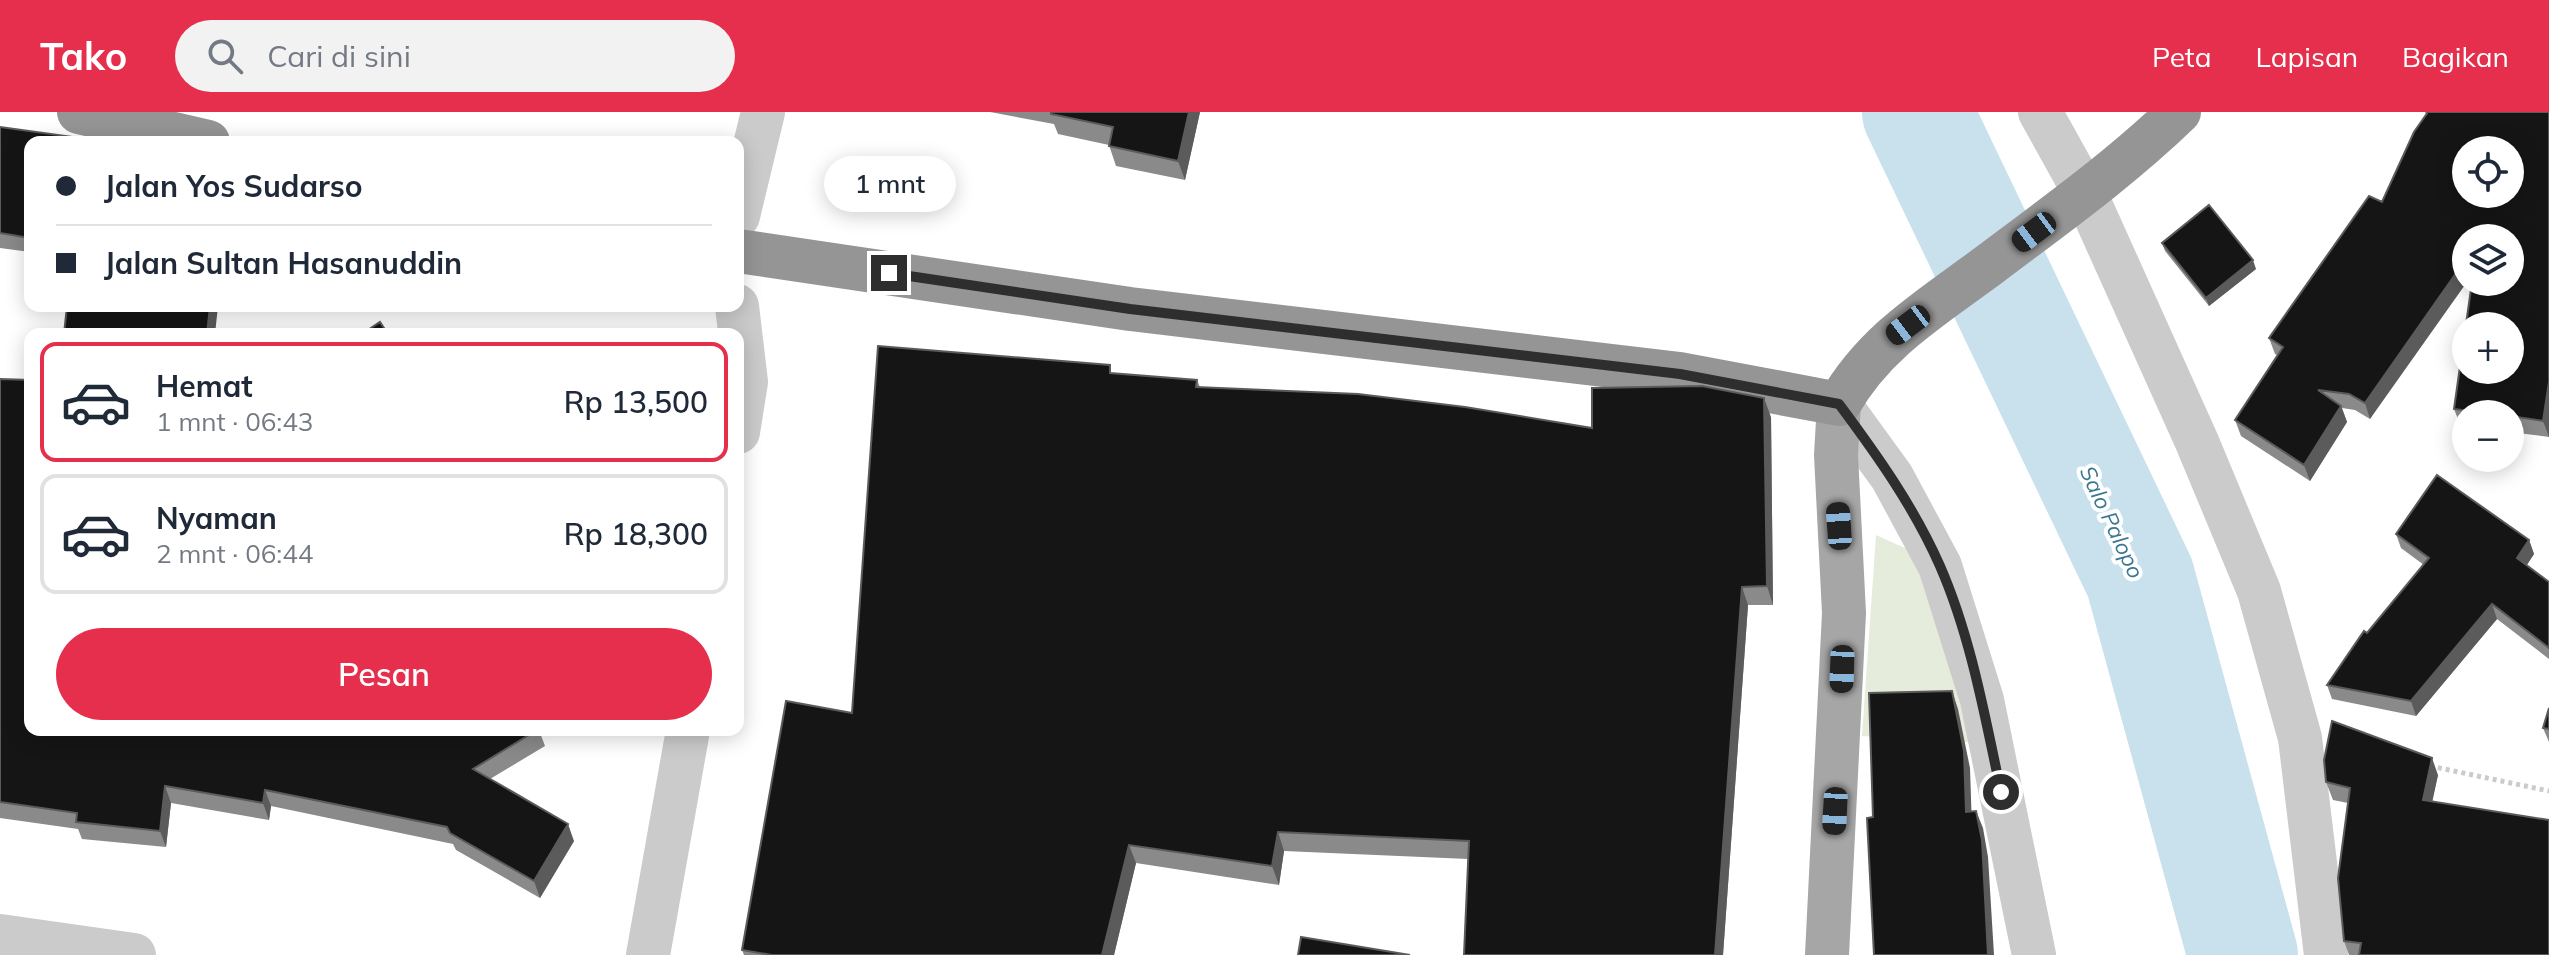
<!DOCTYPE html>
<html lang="id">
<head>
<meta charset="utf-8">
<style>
	:root { --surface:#fff; --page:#f2f2f3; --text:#1f2937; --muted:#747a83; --line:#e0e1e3; --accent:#e62f4d }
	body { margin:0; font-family:Mulish,sans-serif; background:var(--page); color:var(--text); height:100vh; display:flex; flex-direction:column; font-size:30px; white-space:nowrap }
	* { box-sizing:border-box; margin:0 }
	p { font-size:26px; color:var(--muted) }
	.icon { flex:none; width:44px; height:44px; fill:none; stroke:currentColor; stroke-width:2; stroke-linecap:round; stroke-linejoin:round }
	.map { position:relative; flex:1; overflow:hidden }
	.sheet { position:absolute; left:24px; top:216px; width:720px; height:408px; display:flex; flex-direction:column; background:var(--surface); border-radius:16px; box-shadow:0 4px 20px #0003 }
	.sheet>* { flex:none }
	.top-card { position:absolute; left:24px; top:24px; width:720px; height:176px; border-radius:16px; box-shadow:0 4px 20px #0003; display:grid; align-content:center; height:176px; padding:0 32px; background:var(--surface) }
	.fabs { position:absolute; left:2452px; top:24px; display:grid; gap:16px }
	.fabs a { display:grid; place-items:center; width:72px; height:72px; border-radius:50%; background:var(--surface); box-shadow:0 4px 20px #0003; font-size:40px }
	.end { position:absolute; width:36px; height:36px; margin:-18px; border:10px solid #2e2e2e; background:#fff; box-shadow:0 0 0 4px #fff }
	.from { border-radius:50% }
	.bubble { position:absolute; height:56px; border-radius:28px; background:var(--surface); box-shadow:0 4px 20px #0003; font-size:26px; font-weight:600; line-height:56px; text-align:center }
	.car { position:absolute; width:24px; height:48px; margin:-24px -12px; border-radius:10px; box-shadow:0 0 6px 2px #0007; background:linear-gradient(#222 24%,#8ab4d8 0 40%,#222 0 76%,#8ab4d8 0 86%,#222 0) }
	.top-card b { display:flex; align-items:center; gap:28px; height:76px; font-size:30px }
	.top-card b+b { border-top:2px solid var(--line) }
	.top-card i { width:20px; height:20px; background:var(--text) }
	ul { padding:14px 0 0; list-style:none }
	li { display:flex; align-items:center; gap:24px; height:120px; margin:0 16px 12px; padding:0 16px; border:4px solid var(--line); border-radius:16px }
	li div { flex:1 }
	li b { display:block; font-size:30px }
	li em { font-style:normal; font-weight:600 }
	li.current { border-color:var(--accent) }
	li>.icon { width:72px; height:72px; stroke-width:1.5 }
	.action { display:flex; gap:16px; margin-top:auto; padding:16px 32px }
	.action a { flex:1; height:92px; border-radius:48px; background:var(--accent); color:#fff; font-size:32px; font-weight:600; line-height:92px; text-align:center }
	header { display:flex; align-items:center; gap:48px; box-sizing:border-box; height:112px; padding:0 40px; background:var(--accent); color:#fff }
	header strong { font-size:38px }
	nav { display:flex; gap:44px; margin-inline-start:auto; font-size:28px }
	.search { width:560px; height:72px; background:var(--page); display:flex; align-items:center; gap:20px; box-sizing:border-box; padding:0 28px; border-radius:44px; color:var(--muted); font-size:30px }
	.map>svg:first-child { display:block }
</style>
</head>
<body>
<header>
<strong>Tako</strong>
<div class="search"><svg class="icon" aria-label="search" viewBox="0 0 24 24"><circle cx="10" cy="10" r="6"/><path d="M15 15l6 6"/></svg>Cari di sini</div>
<nav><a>Peta</a><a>Lapisan</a><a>Bagikan</a></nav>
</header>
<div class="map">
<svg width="2549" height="843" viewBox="0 0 2549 843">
	<rect width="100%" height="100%" fill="#fff"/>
	<path fill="#e6ecdc" d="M1876,423L1916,441L1979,631L1862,624Z"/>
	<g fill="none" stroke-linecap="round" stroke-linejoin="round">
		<path stroke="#c8e1ec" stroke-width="110" d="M1917,0L2140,466L2243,843"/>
		<path stroke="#cbcbcb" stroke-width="5" stroke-dasharray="4 4" stroke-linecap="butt" d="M2430,654L2549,679"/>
		<path stroke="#cbcbcb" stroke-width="44" d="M2040,0L2085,81L2197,330L2259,479L2300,626L2326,843
			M738,104L763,0
			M737,194L746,270L738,320
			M1839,292L1892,365L1940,454L1982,588L2034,843
			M0,824L134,843
			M648,843L688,618"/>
		<path stroke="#a6a6a6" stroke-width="44" d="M1827,843L1844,501L1836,343L1839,292"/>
		<path stroke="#959595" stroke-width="44" d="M79,0L208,30
			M738,139L1130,197L1680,262L1839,292C1875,229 1931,196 1989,153C2054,104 2120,57 2179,0"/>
	</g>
	<path fill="#8a8a8a" d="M990,0H1200L1185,68L1116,54L1109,33L1058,22L1054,12Z
		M2425,0H2549V325L2510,320V302H2466V313L2460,312L2454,297L2510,170L2466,126L2370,307L2355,298L2342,296L2347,310L2310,369L2241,324L2235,308L2277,243L2275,242L2269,226L2382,90L2426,2Z
		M0,15L30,30V140L0,136Z
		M2162,131L2256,157L2209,194L2165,139Z
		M1113,262L1197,268L1200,275L1592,316L1771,305L1773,493H1748L1723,843H1464L1468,747L1284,739L1279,773L1136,751L1114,843H744L742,838Z
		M0,267L30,618H539L545,634L490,667L574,729L540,786L456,738L453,732L271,694L269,708L171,691L166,735L82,727L78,717L0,706Z
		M2396,422L2529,428L2534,442L2527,453L2549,470V547L2497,507L2416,604L2332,587L2327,573L2367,521L2424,453L2401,436Z
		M2549,596V630L2543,616Z
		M2438,663L2432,689L2549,843H2349L2344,829L2348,691L2333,688L2326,670Z"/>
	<path fill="#5b5b5b" d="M1189,0H1200L1185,68L1178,49Z
		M2466,147V170H2467L2370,307L2365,291Z
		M2253,148L2256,157L2209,194L2206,186Z
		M210,194H218L215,222H207Z
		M2549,270V325L2543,309Z
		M1764,286L1771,305L1773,493L1767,474Z
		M2341,294L2347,310L2310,369L2304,353Z
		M2529,428L2534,442L2522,460L2517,446Z
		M1742,475L1748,493L1723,843H1715Z
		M2492,492L2497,507L2416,604L2411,589Z
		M1952,579L1958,597L1970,656L1972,717L1966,700Z
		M2432,646L2438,663L2429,705L2423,688Z
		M165,674L171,691L166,735L160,719Z
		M265,678L271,694L269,708L263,691Z
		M1976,699L1983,716L1988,745L1994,843H1988Z
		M568,712L574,729L540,786L534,769Z
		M1278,720L1284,739L1279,773L1272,754Z
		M1129,733L1136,751L1114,843H1102Z"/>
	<path fill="#151515" stroke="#5b5b5b" stroke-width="2" fill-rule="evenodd" d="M1051,0H1189L1178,49L1109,34L1113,15L1051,2Z
		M2428,0H2549V270L2543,309L2510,304V302H2493L2454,297L2472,170H2510V126H2466V147L2365,291L2349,282L2318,278L2341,294L2304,353L2235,308L2283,235L2269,226L2369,84L2382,90L2414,20ZM2466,38H2510V82H2466ZM2466,214H2510V258H2466Z
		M0,15L95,28V30H30V126L0,121Z
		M2209,93L2253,148L2206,186L2162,131Z
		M67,194H210L207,222H64Z
		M380,210L388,222H362Z
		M878,234L1110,253V261L1197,268L1196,275L1358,282L1465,295L1592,316V276L1702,274L1764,286L1767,474L1742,475L1715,843H1464L1469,729L1278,720L1272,754L1129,733L1102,843H772L742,838L786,589L852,601Z
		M0,267L30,268V618H537L473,657L568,712L534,769L450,721L447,715L265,678L263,691L165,674L160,719L76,710L77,701L0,690Z
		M2437,363L2529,428L2517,446L2549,470V536L2492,492L2411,589L2327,573L2364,519L2367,521L2429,446L2396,422Z
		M1952,579L1964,639L1966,700L1976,699L1982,728L1988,843H1874L1867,706L1873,705L1869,581Z
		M2549,596V617L2543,616Z
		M2332,609L2432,646L2423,688L2549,708V843H2359L2361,831L2344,829L2338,766L2350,676L2326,670L2324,648Z
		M1301,825L1410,843H1298Z"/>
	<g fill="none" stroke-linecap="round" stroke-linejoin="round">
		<path stroke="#2e2e2e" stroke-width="10" d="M889,161L1130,197L1680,262L1839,292C1877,343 1914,395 1940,454C1971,525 1985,605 2001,680"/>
	</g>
	<g text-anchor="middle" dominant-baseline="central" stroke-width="8" stroke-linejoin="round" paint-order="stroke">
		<g font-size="22" font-style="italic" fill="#3c7791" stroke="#fff">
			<text transform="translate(2112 410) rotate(65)">Salo Palopo</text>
		</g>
	</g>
</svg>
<div class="fabs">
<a><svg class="icon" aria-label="locate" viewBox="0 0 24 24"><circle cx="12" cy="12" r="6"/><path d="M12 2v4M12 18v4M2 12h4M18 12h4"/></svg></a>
<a><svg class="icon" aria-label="layers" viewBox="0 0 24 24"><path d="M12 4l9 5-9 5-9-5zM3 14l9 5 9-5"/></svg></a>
<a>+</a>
<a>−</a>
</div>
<i class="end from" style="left:2001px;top:680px"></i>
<i class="end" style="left:889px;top:161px"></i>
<div class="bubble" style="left:824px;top:44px;width:132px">1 mnt</div>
<i class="car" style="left:2034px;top:120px;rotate:233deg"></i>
<i class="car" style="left:1908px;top:213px;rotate:233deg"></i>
<i class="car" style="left:1839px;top:414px;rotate:356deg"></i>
<i class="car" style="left:1842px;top:557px;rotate:182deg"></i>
<i class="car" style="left:1835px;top:699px;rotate:183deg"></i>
<div class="top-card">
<b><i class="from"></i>Jalan Yos Sudarso</b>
<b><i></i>Jalan Sultan Hasanuddin</b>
</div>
<section class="sheet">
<ul>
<li class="current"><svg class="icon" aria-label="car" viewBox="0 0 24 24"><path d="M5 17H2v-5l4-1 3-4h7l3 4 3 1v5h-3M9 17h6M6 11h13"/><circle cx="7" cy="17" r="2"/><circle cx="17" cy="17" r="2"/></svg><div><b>Hemat</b><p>1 mnt · 06:43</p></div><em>Rp 13,500</em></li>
<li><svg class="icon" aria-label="car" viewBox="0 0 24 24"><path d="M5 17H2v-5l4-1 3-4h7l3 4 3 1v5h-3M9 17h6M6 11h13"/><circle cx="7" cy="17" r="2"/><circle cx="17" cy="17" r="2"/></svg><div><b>Nyaman</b><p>2 mnt · 06:44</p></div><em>Rp 18,300</em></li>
</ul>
<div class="action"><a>Pesan</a></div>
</section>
</div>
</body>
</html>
